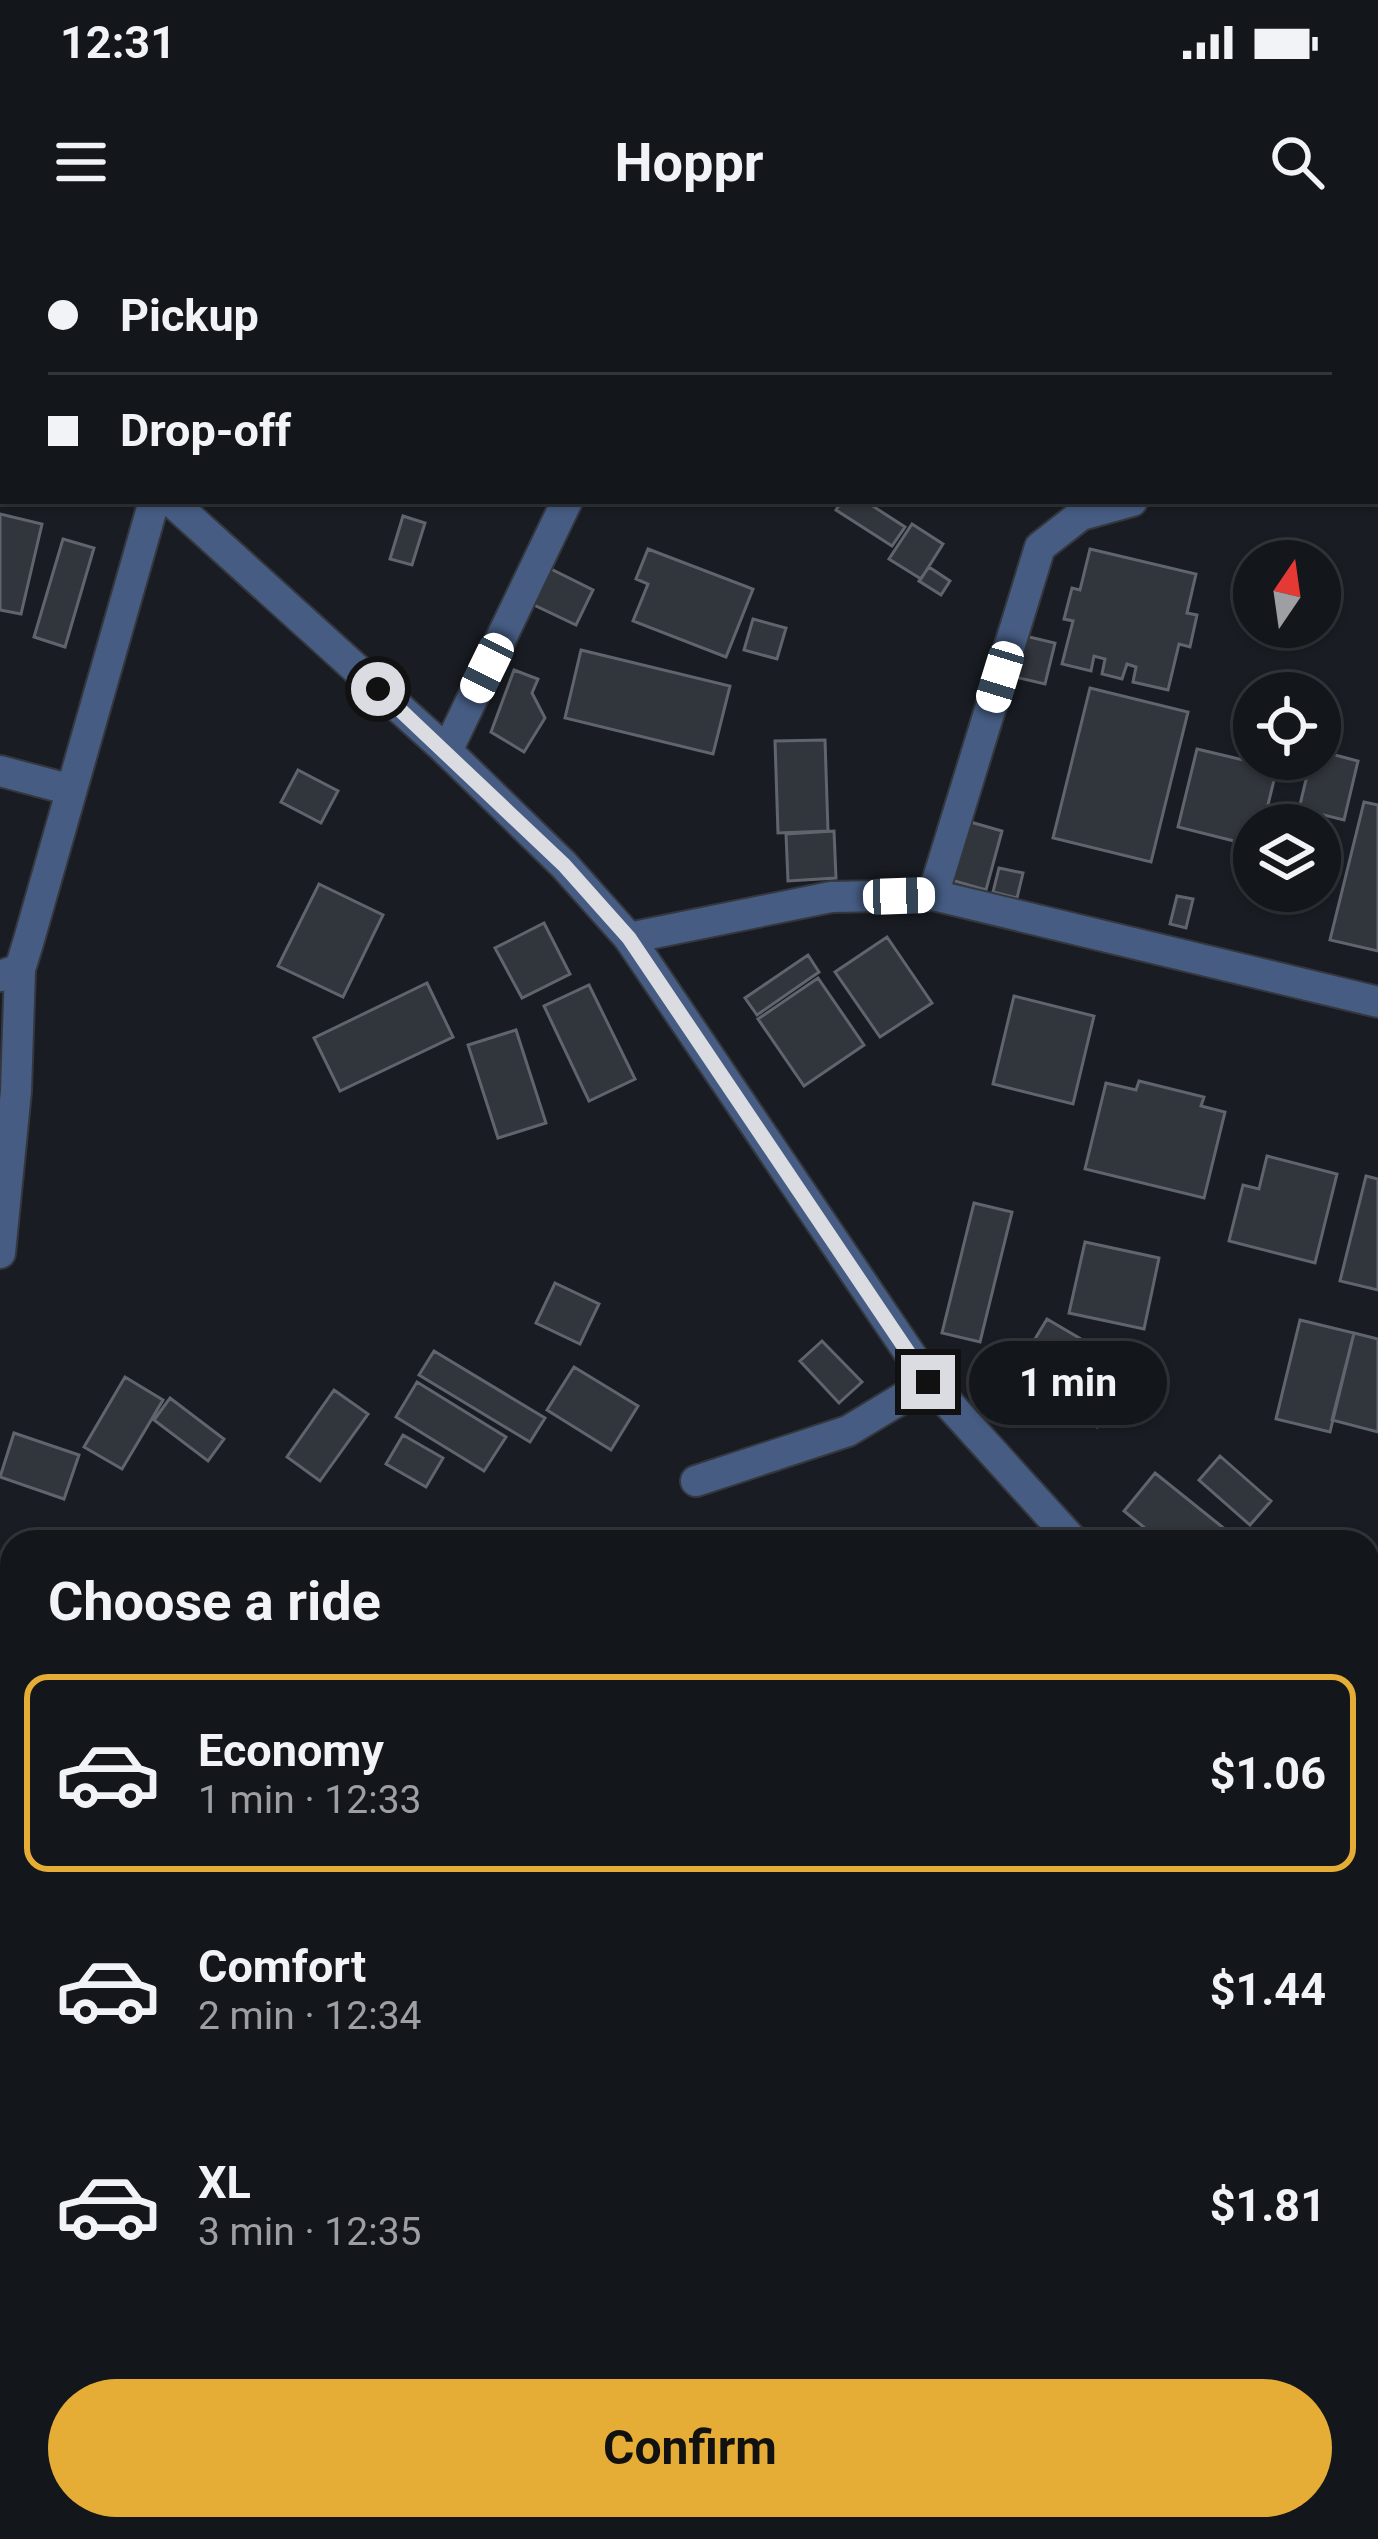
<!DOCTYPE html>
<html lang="en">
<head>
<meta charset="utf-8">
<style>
	:root { --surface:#13161a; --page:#202327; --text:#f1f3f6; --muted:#9d9fa2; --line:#323539; --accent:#e5ad35 }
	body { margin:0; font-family:Roboto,sans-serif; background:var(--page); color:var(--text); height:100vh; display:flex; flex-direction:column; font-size:45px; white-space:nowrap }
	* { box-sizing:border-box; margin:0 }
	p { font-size:39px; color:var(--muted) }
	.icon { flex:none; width:66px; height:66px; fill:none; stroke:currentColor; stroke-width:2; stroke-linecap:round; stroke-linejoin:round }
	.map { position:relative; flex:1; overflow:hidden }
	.panel { position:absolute; left:0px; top:1290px; width:1380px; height:1011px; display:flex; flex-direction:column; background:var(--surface); border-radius:36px 36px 0 0; box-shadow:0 3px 9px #0004,0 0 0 3px var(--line) }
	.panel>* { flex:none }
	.top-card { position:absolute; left:0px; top:0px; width:1380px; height:264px; box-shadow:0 3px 9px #0004,0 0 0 3px var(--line); display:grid; align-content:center; height:264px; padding:0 48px; background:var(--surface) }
	.needle { width:78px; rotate:13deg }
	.tools { position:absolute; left:1233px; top:300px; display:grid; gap:24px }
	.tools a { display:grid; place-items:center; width:108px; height:108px; border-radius:50%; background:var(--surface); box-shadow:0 3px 9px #0004,0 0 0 3px var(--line); font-size:60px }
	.end { position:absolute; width:54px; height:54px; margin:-27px; border:15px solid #dadce1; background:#111; box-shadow:0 0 0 6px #111 }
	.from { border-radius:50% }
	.bubble { position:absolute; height:84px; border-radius:42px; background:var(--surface); box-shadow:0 3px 9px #0004,0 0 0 3px var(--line); font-size:39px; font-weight:700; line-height:84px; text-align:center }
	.car { position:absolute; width:36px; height:72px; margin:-36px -18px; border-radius:15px; box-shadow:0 0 9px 3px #0007; background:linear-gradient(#fff 24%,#345 0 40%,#fff 0 76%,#345 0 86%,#fff 0) }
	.top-card b { display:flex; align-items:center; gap:42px; height:114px; font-size:45px }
	.top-card b+b { border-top:3px solid var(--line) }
	.top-card i { width:30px; height:30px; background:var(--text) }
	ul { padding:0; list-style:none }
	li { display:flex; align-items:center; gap:36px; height:198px; margin:0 24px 18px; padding:0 24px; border:6px solid transparent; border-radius:24px }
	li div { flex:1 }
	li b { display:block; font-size:45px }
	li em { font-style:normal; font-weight:700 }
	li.current { border-color:var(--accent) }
	li>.icon { width:108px; height:108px; stroke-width:1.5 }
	h2 { padding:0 48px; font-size:54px; line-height:144px }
	.primary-button { display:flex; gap:24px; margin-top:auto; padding:24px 48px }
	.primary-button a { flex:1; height:138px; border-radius:72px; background:var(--accent); color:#111; font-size:48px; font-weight:700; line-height:138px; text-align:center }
	.status { display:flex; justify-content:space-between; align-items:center; height:84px; padding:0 60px; background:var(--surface); direction:ltr }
	.status svg { height:33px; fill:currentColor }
	header { display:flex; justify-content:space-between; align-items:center; height:156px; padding:0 48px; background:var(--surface); font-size:54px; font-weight:700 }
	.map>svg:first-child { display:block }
</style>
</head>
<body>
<div class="status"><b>12:31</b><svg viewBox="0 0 49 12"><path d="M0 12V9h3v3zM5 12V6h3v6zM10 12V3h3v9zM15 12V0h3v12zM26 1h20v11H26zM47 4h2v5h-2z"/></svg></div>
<header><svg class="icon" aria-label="menu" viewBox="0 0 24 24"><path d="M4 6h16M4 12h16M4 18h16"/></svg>Hoppr<svg class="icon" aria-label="search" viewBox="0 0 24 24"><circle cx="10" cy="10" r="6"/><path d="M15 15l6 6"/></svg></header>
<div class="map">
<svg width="1378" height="2299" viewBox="0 0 1378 2299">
	<rect width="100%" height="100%" fill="#191d23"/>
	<path fill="#31353c" stroke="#60646c" stroke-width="3" d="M842,261H865L905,287L892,306L836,270Z
		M0,274L42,284L21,374L0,370Z
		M403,276L425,283L412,325L390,319Z
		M912,284L943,304L921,339L889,319Z
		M63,299L94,308L65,407L34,397Z
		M648,309L753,349L726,417L633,381L648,344L636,339Z
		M1090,309L1196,334L1187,373L1197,375L1190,407L1179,404L1168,450L1133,442L1136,427L1127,424L1122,439L1102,434L1105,419L1094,416L1091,431L1062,424L1073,381L1064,379L1072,348L1080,350Z
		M929,327L950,341L941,355L919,341Z
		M549,328L593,350L576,385L532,364Z
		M753,379L786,388L777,419L744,410Z
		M1021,395L1055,403L1045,444L1011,436Z
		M581,410L730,446L713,514L565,478Z
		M514,430L538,439L532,453L545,478L524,512L491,492Z
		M1090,448L1188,472L1151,622L1053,598Z
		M825,500L828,591L778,593L775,501Z
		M1197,509L1277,528L1263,585H1254V606L1178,587Z
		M1320,511L1358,521L1344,580L1299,569L1311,519H1320Z
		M298,530L338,551L321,583L281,562Z
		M1364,562L1378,565V711L1330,700Z
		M967,581L1002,591L986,650L951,640Z
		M834,591L836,638L788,641L786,594Z
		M999,628L1023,633L1017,658L993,652Z
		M319,644L383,675L343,757L278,726Z
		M1177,656L1193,659L1186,688L1170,684Z
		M544,683L570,734L522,758L495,708Z
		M887,697L932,763L880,797L835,732Z
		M808,715L819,732L757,775L745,758Z
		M818,738L864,805L804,846L758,779Z
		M427,743L453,797L340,851L314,798Z
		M589,745L635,839L589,861L544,766Z
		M1014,756L1094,776L1073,864L993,844Z
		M516,790L546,883L498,898L468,805Z
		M1139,841L1204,857L1201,866L1225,872L1204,958L1085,929L1106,843L1136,850Z
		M1267,916L1337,934L1315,1023L1229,1001L1243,945L1259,949Z
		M1366,936L1378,939V1050L1340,1041Z
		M974,963L1012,972L980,1102L942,1093Z
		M1085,1002L1159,1018L1144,1089L1069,1073Z
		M555,1043L599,1064L580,1104L536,1083Z
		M1047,1079L1132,1129L1097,1187L1012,1137Z
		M1300,1080L1354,1093L1330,1192L1276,1179Z
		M1354,1093L1378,1099V1192L1332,1180Z
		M822,1101L862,1142L839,1163L800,1121Z
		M434,1111L545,1178L530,1202L419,1135Z
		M574,1127L638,1166L611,1210L547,1170Z
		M125,1137L163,1160L122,1229L84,1207Z
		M417,1142L506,1197L484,1231L396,1177Z
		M334,1150L368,1174L320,1241L287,1217Z
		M170,1158L224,1199L208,1221L154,1180Z
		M14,1193L79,1215L64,1259L0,1237Z
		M403,1195L443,1218L426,1247L386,1224Z
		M1220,1216L1271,1261L1250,1285L1199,1240Z
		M1155,1233L1241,1302H1162L1124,1271Z
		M1378,1362V1443L1368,1455V1373Z
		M1378,1485V1579L1368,1569V1495Z
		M1368,1716L1378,1722V1759L1368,1753Z
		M1368,1800L1378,1803V1843L1368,1840Z
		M2,2252L12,2254V2289H97L95,2299L0,2294Z
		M117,2289H198L215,2295L114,2299Z
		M942,2289H993L991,2299H939Z
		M1193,2289H1236L1232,2299H1189Z"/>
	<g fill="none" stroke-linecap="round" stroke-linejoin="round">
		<g stroke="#34383e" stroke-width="34">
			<path id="minor" d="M252,3L253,0
				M723,3L725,0
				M1377,236H1378
				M447,511L567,261
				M0,531L68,549
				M933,655L1040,307L1081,275L1132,261
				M629,698L831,657L933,655L1378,762
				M0,1013L16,851L20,729
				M696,1241L848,1191L929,1142
				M1368,1340L1378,1330
				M0,1632L12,1635
				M1368,1985L1378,1989
				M1267,2289L1274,2299"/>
		</g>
		<g stroke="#34383e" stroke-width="34">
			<path id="tertiary" d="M171,261L447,511L564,625L629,698L929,1142L1074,1302
				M0,736L20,729L28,703L154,261
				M1368,1621L1378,1632"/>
		</g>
		<use href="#minor" stroke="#465c83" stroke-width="30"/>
		<use href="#tertiary" stroke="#465c83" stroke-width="30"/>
	</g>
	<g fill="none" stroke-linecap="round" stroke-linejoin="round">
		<path stroke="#dadce1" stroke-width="15" d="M378,449L564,625L629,698L928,1142"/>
	</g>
</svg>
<div class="tools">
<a><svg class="needle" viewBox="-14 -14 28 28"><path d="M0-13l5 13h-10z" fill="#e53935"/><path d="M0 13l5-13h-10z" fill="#9d9fa2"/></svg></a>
<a><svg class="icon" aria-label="locate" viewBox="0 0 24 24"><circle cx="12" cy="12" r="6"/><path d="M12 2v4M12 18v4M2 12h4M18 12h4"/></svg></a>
<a><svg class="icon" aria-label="layers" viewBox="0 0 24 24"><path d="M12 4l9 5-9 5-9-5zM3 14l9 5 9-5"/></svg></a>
</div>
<i class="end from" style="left:378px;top:449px"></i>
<i class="end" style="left:928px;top:1142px"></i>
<div class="bubble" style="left:969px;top:1101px;width:198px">1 min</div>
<i class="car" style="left:487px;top:428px;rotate:206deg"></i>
<i class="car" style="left:1000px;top:437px;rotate:197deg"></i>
<i class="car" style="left:899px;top:656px;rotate:88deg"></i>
<div class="top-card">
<b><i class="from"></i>Pickup</b>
<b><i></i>Drop-off</b>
</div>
<section class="panel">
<h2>Choose a ride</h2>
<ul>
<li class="current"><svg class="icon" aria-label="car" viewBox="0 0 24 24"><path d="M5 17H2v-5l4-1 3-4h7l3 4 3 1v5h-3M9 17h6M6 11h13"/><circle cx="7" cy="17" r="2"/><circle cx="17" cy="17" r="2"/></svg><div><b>Economy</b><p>1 min · 12:33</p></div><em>$1.06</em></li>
<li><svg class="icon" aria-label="car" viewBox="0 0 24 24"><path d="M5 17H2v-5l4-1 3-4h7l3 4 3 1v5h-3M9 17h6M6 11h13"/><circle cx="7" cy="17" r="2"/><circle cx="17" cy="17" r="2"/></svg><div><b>Comfort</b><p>2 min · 12:34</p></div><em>$1.44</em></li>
<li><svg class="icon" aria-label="car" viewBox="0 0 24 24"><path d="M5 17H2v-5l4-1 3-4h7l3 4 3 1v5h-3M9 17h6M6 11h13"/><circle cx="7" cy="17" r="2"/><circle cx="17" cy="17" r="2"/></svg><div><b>XL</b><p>3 min · 12:35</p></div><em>$1.81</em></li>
</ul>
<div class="primary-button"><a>Confirm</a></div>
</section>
</div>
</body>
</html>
